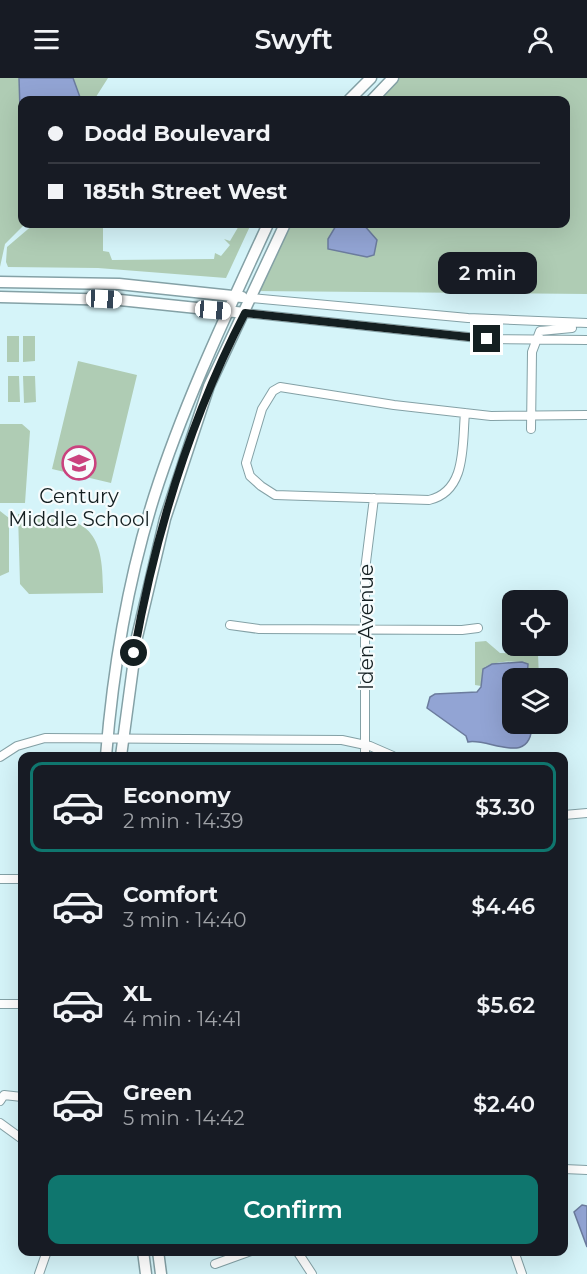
<!DOCTYPE html>
<html lang="en">
<head>
<meta charset="utf-8">
<style>
	:root { --surface:#171b24; --page:#20242c; --text:#f1f3f6; --muted:#9ea1a6; --line:#363941; --accent:#0f766e }
	body { margin:0; font-family:Montserrat,sans-serif; background:var(--page); color:var(--text); height:100vh; display:flex; flex-direction:column; font-size:22px; white-space:nowrap }
	* { box-sizing:border-box; margin:0 }
	p { font-size:20px; color:var(--muted) }
	.icon { flex:none; width:33px; height:33px; fill:none; stroke:currentColor; stroke-width:2; stroke-linecap:round; stroke-linejoin:round }
	.map { position:relative; flex:1; overflow:hidden }
	.drawer { position:absolute; left:18px; top:674px; width:550px; height:504px; display:flex; flex-direction:column; background:var(--surface); border-radius:12px; box-shadow:0 6px 24px #0002 }
	.drawer>* { flex:none }
	.guide { position:absolute; left:18px; top:18px; width:552px; height:132px; border-radius:12px; box-shadow:0 6px 24px #0002; display:grid; align-content:center; height:132px; padding:0 30px; background:var(--surface) }
	.controls { position:absolute; left:502px; top:512px; display:grid; gap:12px }
	.controls a { display:grid; place-items:center; width:66px; height:66px; border-radius:12px; background:var(--surface); box-shadow:0 6px 24px #0002; font-size:30px }
	.end { position:absolute; width:27px; height:27px; margin:-14px; border:8px solid #141f21; background:#fff; box-shadow:0 0 0 3px #fff }
	.from { border-radius:50% }
	.bubble { position:absolute; height:42px; border-radius:12px; background:var(--surface); box-shadow:0 6px 24px #0002; font-size:20px; font-weight:600; line-height:42px; text-align:center }
	.car { position:absolute; width:18px; height:36px; margin:-18px -9px; border-radius:8px; box-shadow:0 0 4px 2px #0007; background:linear-gradient(#fff 24%,#345 0 40%,#fff 0 76%,#345 0 86%,#fff 0) }
	.guide b { display:flex; align-items:center; gap:21px; height:57px; font-size:22px }
	.guide b+b { border-top:2px solid var(--line) }
	.guide i { width:15px; height:15px; background:var(--text) }
	ul { padding:10px 0 0; list-style:none }
	li { display:flex; align-items:center; gap:18px; height:90px; margin:0 12px 9px; padding:0 18px; border:3px solid transparent; border-radius:12px }
	li div { flex:1 }
	li b { display:block; font-size:22px }
	li em { font-style:normal; font-weight:600 }
	li.selected { border-color:var(--accent) }
	li>.icon { width:54px; height:54px; stroke-width:1.5 }
	.primary-button { display:flex; gap:12px; margin-top:auto; padding:12px 30px }
	.primary-button a { flex:1; height:69px; border-radius:12px; background:var(--accent); color:#fff; font-size:24px; font-weight:600; line-height:69px; text-align:center }
	header { display:flex; justify-content:space-between; align-items:center; height:78px; padding:0 30px; background:var(--surface); font-size:27px; font-weight:600 }
	.map>svg:first-child { display:block }
</style>
</head>
<body>
<header><svg class="icon" aria-label="menu" viewBox="0 0 24 24"><path d="M4 6h16M4 12h16M4 18h16"/></svg>Swyft<svg class="icon" aria-label="person" viewBox="0 0 24 24"><circle cx="12" cy="8" r="4"/><path d="M4 21q1-7 8-7t8 7"/></svg></header>
<div class="map">
<svg width="587" height="1196" viewBox="0 0 587 1196">
	<rect width="100%" height="100%" fill="#d5f4f9"/>
	<path fill="#afccb4" d="M0,0H108L94,22H22V146H25L5,166L0,189Z
		M394,0H587V216L248,213L289,146H566V22H377Z
		M34,146H103V173L109,174L112,182L214,181L215,175L221,178L230,167L224,161L230,163L240,146H251L226,200L98,190L8,189L6,184L7,169Z
		M7,258H19V284H7Z
		M23,258H35V283L23,284Z
		M78,283L137,297L111,405L52,391Z
		M8,298H19L20,324H8Z
		M23,298H35L36,324L24,325Z
		M0,346H22L30,353L25,425H0Z
		M0,433L9,440V494L0,498Z
		M18,436C83,440 104,443 103,515L29,516L20,506Z
		M486,563L500,575L538,576L539,600H527L528,586C517,582 495,583 485,589L481,608L475,607V564Z"/>
	<path fill="#92a4d4" stroke="#6c7c9e" stroke-width="1.5" d="M19,0H73L81,22H22V37L20,32Z
		M337,146H363L377,162L374,177L367,179L328,171V161Z
		M522,584L528,586L527,600H513V645H532C532,691 488,659 468,664L466,658L427,630L430,619L435,616L477,614L481,609L483,591L492,586Z
		M582,1127L587,1128V1169L574,1134Z"/>
	<g fill="none" stroke-linecap="round" stroke-linejoin="round">
		<g stroke="#84a1a6" stroke-width="10">
			<path id="minor" d="M252,220L468,240L587,245
				M245,235L487,261L587,262
				M465,335C462,367 467,413 429,422L275,417L261,408L250,398L246,385L262,331L273,313L280,309L394,327L491,338L587,337
				M531,351L532,274L540,253L572,250
				M230,547L259,551L462,552L478,550
				M365,678V492L374,420
				M0,679L17,668L45,660L342,662L370,668L393,678
				M564,737L587,735
				M0,801H22
				M0,926H22
				M0,1023L4,1017L22,1019
				M0,1045L22,1061
				M564,1091L587,1092
				M297,1173L312,1196
				M514,1173L522,1196
				M215,1186L251,1173
				M39,1196L47,1173"/>
		</g>
		<g stroke="#84a1a6" stroke-width="13">
			<path id="major" d="M349,22L371,0
				M372,22L393,0
				M0,204L119,206L242,219
				M0,219L120,222L245,235
				M106,678C113,591 128,502 154,419C184,325 227,235 268,146
				M121,678L137,559L165,441L209,308L285,146
				M143,1173L146,1196
				M158,1173L161,1196"/>
		</g>
		<use href="#minor" stroke="#fff" stroke-width="8"/>
		<use href="#major" stroke="#fff" stroke-width="10"/>
	</g>
	<g fill="none" stroke-linecap="round" stroke-linejoin="round">
		<path stroke="#141f21" stroke-width="8" d="M134,575C155,457 190,341 245,235L487,261"/>
	</g>
	<defs>
		<g id="school-ring" transform="scale(1.725)"><circle r="9.5" fill="#f6fcfd" stroke="#ca427e" stroke-width="1.5"/><path d="M0-5L7-2L0 1L-7-2ZM-4 1L0 2.5L4 1V4Q0 6-4 4Z" fill="#ca427e"/></g>
	</defs>
	<g fill-rule="evenodd">
		<use href="#school-ring" x="79" y="385"/>
	</g>
	<g text-anchor="middle" dominant-baseline="central" stroke-width="4.5" stroke-linejoin="round" paint-order="stroke">
		<g font-size="20" fill="#141f21" stroke="#f6fcfd">
			<text x="79" y="418">Century<tspan x="79" dy="23">Middle School</tspan></text>
		</g>
		<g font-size="20" fill="#141f21" stroke="#f6fcfd">
			<text transform="translate(366 549) rotate(-90)">Iden Avenue</text>
		</g>
	</g>
</svg>
<div class="controls">
<a><svg class="icon" aria-label="locate" viewBox="0 0 24 24"><circle cx="12" cy="12" r="6"/><path d="M12 2v4M12 18v4M2 12h4M18 12h4"/></svg></a>
<a><svg class="icon" aria-label="layers" viewBox="0 0 24 24"><path d="M12 4l9 5-9 5-9-5zM3 14l9 5 9-5"/></svg></a>
</div>
<i class="end from" style="left:134px;top:575px"></i>
<i class="end" style="left:487px;top:261px"></i>
<div class="bubble" style="left:438px;top:174px;width:99px">2 min</div>
<i class="car" style="left:104px;top:221px;rotate:93deg"></i>
<i class="car" style="left:213px;top:232px;rotate:95deg"></i>
<div class="guide">
<b><i class="from"></i>Dodd Boulevard</b>
<b><i></i>185th Street West</b>
</div>
<section class="drawer">
<ul>
<li class="selected"><svg class="icon" aria-label="car" viewBox="0 0 24 24"><path d="M5 17H2v-5l4-1 3-4h7l3 4 3 1v5h-3M9 17h6M6 11h13"/><circle cx="7" cy="17" r="2"/><circle cx="17" cy="17" r="2"/></svg><div><b>Economy</b><p>2 min · 14:39</p></div><em>$3.30</em></li>
<li><svg class="icon" aria-label="car" viewBox="0 0 24 24"><path d="M5 17H2v-5l4-1 3-4h7l3 4 3 1v5h-3M9 17h6M6 11h13"/><circle cx="7" cy="17" r="2"/><circle cx="17" cy="17" r="2"/></svg><div><b>Comfort</b><p>3 min · 14:40</p></div><em>$4.46</em></li>
<li><svg class="icon" aria-label="car" viewBox="0 0 24 24"><path d="M5 17H2v-5l4-1 3-4h7l3 4 3 1v5h-3M9 17h6M6 11h13"/><circle cx="7" cy="17" r="2"/><circle cx="17" cy="17" r="2"/></svg><div><b>XL</b><p>4 min · 14:41</p></div><em>$5.62</em></li>
<li><svg class="icon" aria-label="car" viewBox="0 0 24 24"><path d="M5 17H2v-5l4-1 3-4h7l3 4 3 1v5h-3M9 17h6M6 11h13"/><circle cx="7" cy="17" r="2"/><circle cx="17" cy="17" r="2"/></svg><div><b>Green</b><p>5 min · 14:42</p></div><em>$2.40</em></li>
</ul>
<div class="primary-button"><a>Confirm</a></div>
</section>
</div>
</body>
</html>
